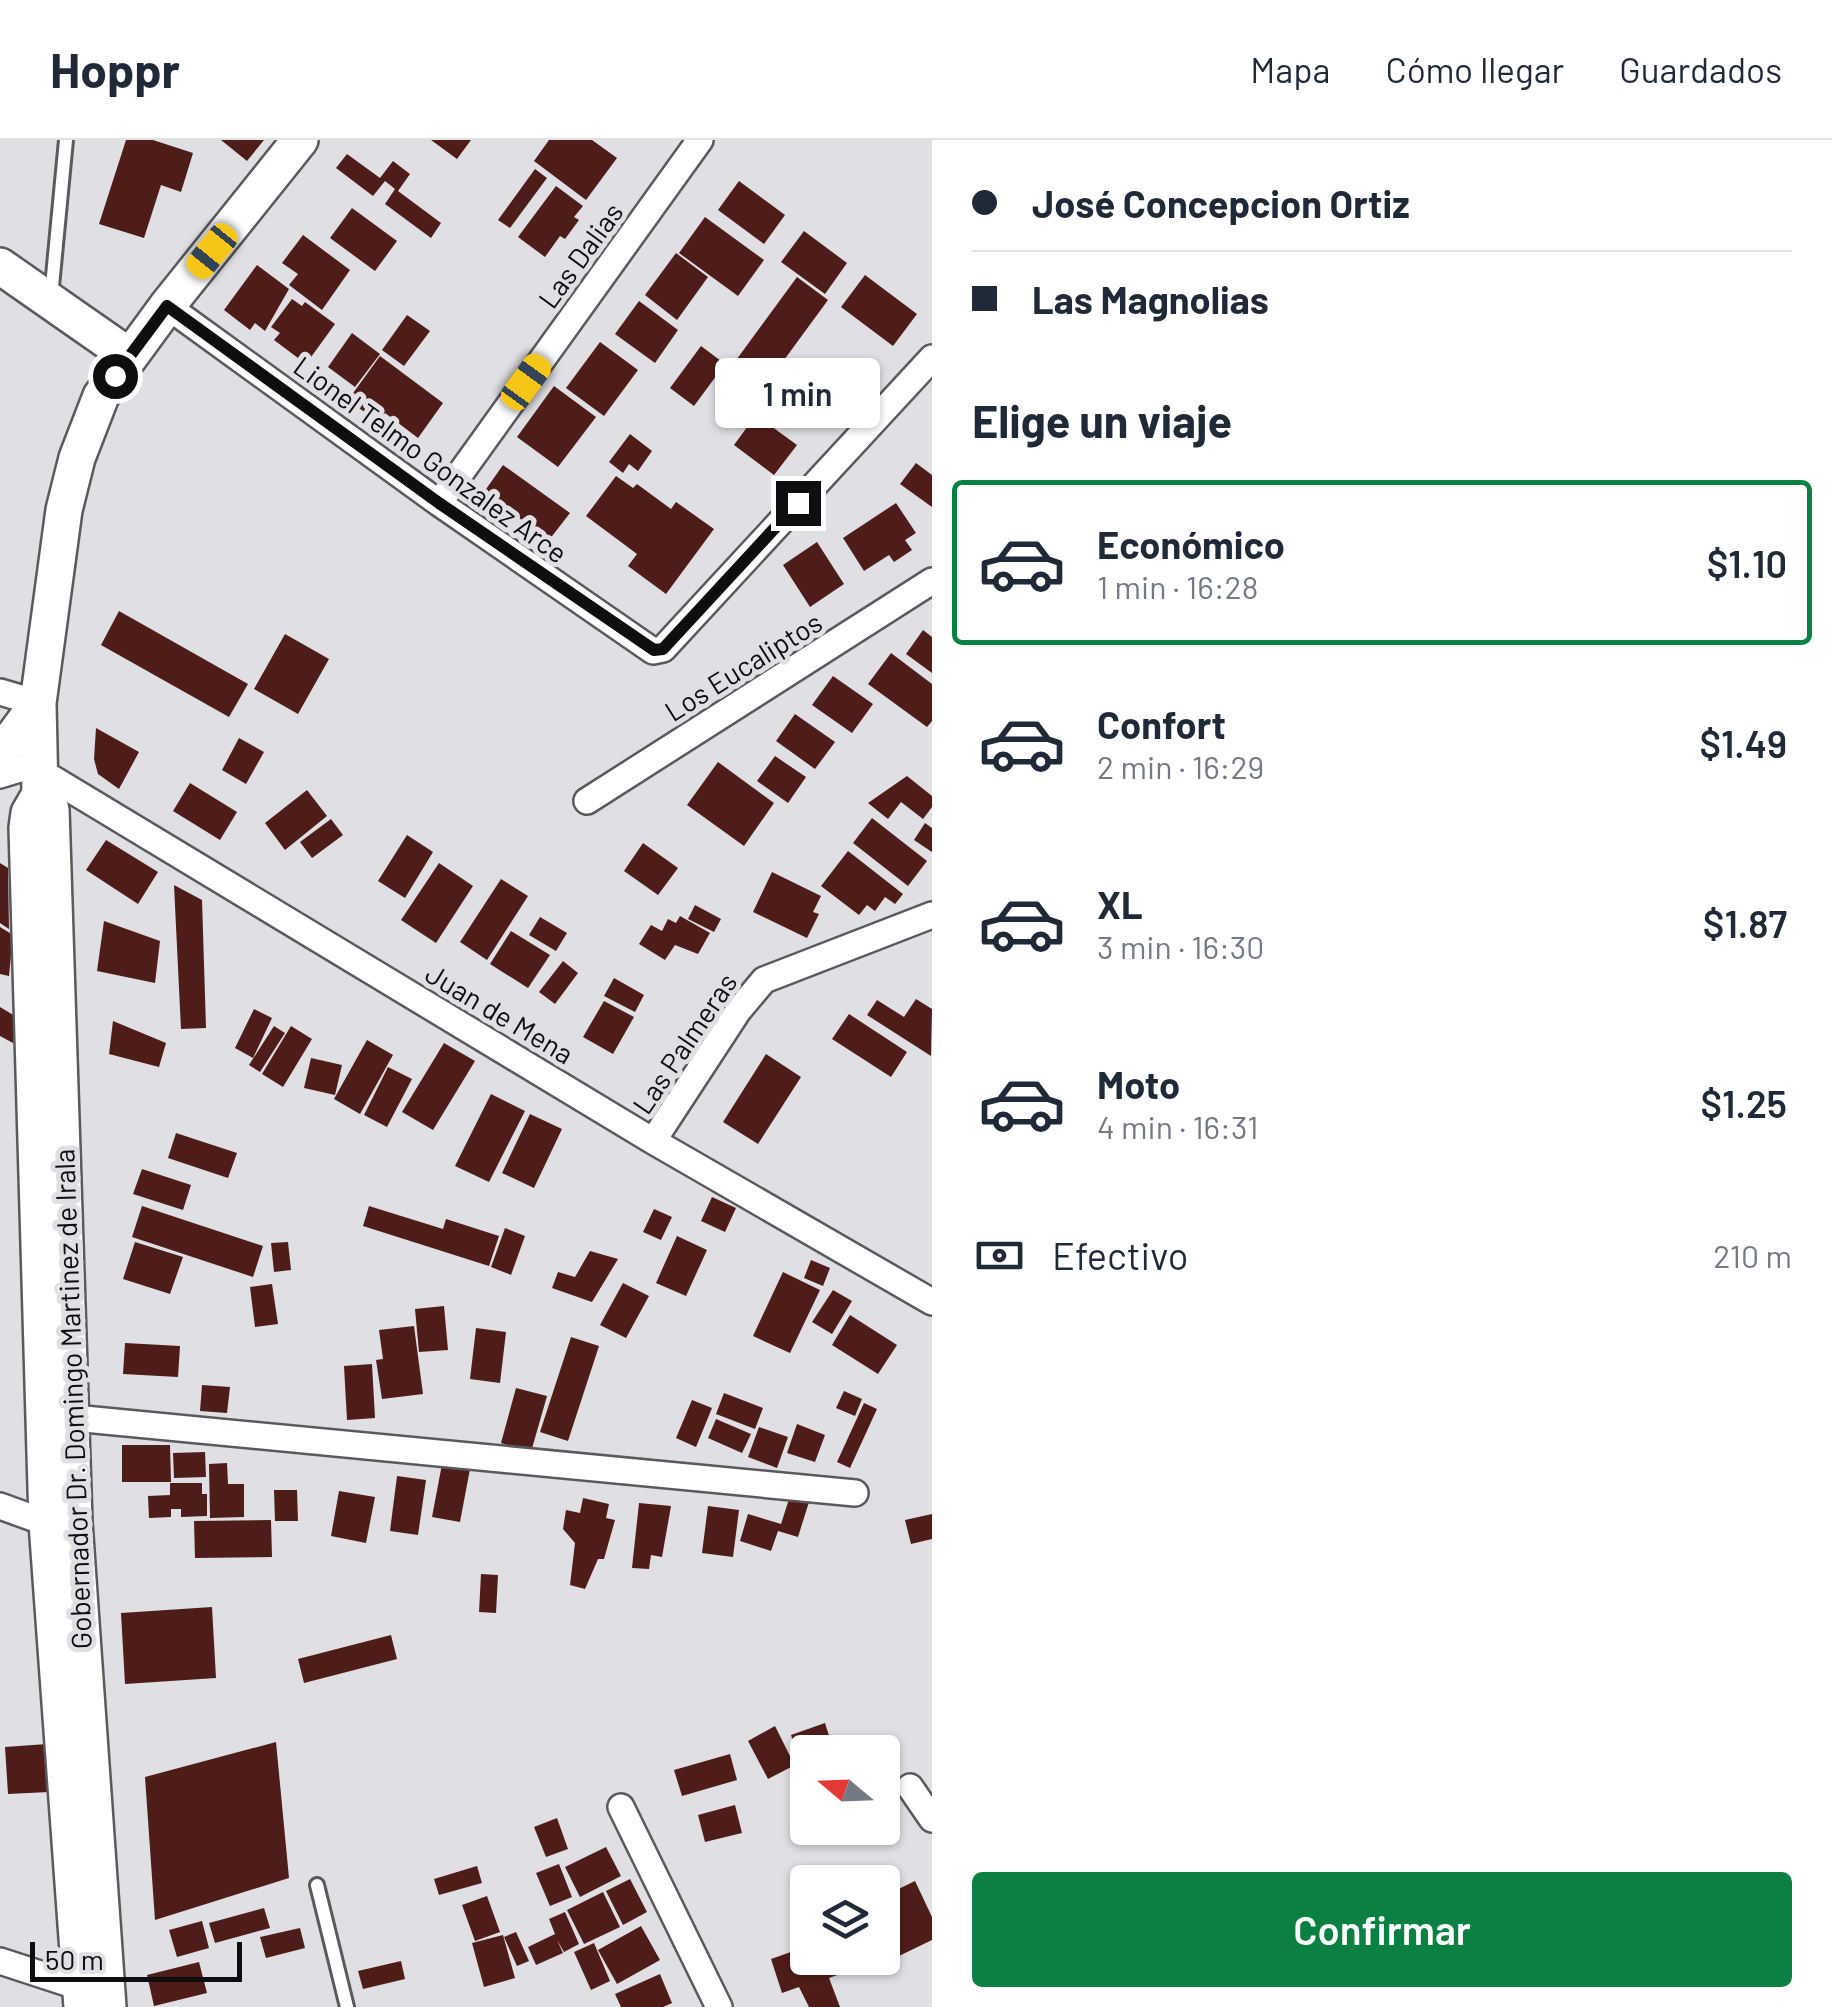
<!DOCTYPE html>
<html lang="es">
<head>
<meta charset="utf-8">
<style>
	:root { --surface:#fff; --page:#f6f6f7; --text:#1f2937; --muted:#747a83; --line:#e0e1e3; --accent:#0b8043 }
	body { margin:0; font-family:Barlow,sans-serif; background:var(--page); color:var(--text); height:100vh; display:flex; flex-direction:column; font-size:38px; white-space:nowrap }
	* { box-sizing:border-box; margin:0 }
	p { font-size:32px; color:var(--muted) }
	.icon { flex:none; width:55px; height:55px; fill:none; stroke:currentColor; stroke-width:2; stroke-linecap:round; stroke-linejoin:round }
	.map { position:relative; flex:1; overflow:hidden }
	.side { display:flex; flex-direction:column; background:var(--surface); width:900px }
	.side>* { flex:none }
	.guide { display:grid; align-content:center; height:220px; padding:0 40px; background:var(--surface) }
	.needle { width:65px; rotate:289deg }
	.controls { position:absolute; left:790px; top:1595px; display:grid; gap:20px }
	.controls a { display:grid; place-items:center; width:110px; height:110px; border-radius:10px; background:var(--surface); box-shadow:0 2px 8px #0004; font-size:50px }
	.scale { position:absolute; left:30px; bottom:25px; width:212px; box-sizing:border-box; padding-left:10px; border:5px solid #0e0e10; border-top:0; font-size:28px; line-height:35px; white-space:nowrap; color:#0e0e10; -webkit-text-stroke:8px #dfdfe4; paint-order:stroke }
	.end { position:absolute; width:45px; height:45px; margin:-22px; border:12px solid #0e0e10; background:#fff; box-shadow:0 0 0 5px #fff }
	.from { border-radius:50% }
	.bubble { position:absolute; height:70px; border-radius:10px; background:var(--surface); box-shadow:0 2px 8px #0004; font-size:32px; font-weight:600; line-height:70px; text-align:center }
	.car { position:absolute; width:30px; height:60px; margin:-30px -15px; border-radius:12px; box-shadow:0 0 8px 2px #0007; background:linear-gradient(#f5c518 24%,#345 0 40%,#f5c518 0 76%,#345 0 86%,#f5c518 0) }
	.guide b { display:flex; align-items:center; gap:35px; height:95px; font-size:38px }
	.guide b+b { border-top:2px solid var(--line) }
	.guide i { width:25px; height:25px; background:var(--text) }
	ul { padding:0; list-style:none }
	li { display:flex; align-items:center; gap:30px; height:165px; margin:0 20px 15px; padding:0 20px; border:5px solid transparent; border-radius:10px }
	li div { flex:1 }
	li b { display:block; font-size:38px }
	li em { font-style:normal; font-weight:600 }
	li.active { border-color:var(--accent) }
	li>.icon { width:90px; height:90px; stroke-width:1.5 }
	h2 { padding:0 40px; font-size:45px; line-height:120px }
	.pay { display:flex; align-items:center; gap:25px; height:110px; padding:0 40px; font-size:38px }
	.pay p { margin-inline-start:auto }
	.action { display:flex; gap:20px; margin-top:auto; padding:20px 40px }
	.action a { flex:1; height:115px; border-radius:10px; background:var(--accent); color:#fff; font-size:40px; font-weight:600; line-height:115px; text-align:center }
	header { display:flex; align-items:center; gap:60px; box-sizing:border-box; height:140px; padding:0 50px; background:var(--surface); border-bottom:2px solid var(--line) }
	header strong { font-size:48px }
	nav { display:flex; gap:55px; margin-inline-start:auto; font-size:35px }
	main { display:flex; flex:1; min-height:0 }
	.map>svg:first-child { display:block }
</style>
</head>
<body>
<header>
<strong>Hoppr</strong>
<nav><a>Mapa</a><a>Cómo llegar</a><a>Guardados</a></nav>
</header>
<main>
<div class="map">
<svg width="932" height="1867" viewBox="0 0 932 1867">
	<rect width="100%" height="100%" fill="#dfdfe4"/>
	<path fill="#4f1d19" d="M126,0H153L193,13L181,52L161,45L144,98L99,84Z
		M221,0H264L247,21Z
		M431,0H471L457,19Z
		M549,0H592L617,18L586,60L534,21Z
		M347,14L380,38L393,21L410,34L398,51L441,83L431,98L385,64L395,49L385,41L373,56L336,28Z
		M535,29L547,38L510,88L498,80Z
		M739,41L785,75L764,104L718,70Z
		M556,46L583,66L574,77L579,80L565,99L560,96L545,117L518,97Z
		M352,68L397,101L375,131L330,98Z
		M705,77L764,120L738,156L679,113Z
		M804,91L847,123L825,154L781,122Z
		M303,95L350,130L322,170L289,145L298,134L282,123Z
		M676,113L708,137L677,180L645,155Z
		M257,125L289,149L265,191L255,183L250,190L224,170Z
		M865,135L917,174L893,206L841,167Z
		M797,137L828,160L765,246L734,223Z
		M292,159L302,166L305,162L335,184L306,224L274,200L280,193L271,187Z
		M639,161L678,190L655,223L615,194Z
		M407,175L430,191L404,226L382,210Z
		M352,193L380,214L355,247L328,227Z
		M600,202L638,230L604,276L566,248Z
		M701,206L725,224L694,266L670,248Z
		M380,216L443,263L418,298L385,273L378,282L348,260Z
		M554,246L596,277L558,327L517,297Z
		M756,275L797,305L774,335L734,305Z
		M630,294L652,311L638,331L629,324L623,333L609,322Z
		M916,323L932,335V367L900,344Z
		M503,325L570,373L549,400L484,352Z
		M616,336L633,348L637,344L671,369L676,362L714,389L666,454L628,426L637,414L586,376Z
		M896,363L916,393L905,400L912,410L894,422L889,415L864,431L843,398Z
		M817,402L844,444L810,467L783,425Z
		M119,471L248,544L229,577L101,505Z
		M923,490L932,497V533L906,514Z
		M285,494L329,519L298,574L254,549Z
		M891,513L932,544V581L927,587L868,544Z
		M833,536L873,564L852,593L812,565Z
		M795,574L835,602L815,629L776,601Z
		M96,588L139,612L119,649L98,634L94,619Z
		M239,598L264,612L246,644L222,630Z
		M775,616L806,637L788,663L757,641Z
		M718,622L774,663L744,706L687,665Z
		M907,636L932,656V667L923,679L901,662L888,679L868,663Z
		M190,643L237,672L220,700L173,671Z
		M307,650L327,676L285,710L265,683Z
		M872,678L927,721L908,746L853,703Z
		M331,679L343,695L312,718L300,702Z
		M925,683L932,688V712L914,700Z
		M407,695L433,712L405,758L378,741Z
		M106,700L158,732L138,764L86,730Z
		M643,703L678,728L658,755L624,731Z
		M848,711L903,754L895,764L885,757L875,771L867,765L859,775L821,746Z
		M0,723L8,728L9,789L0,783Z
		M439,723L473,746L436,803L401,780Z
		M772,732L821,756L813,772L819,774L807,798L753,772Z
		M501,739L528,756L487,820L460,802Z
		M174,745L202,760L206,888L181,889Z
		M695,765L721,779L714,792L688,779Z
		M680,776L710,793L698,814L675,805L665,820L639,804L651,785L662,791L668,779L676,783Z
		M540,777L567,793L556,811L529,795Z
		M104,781L160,801L155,843L97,831Z
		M0,787L13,795L9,836L0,834Z
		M511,791L550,815L528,848L490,824Z
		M563,821L578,833L555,864L539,852Z
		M614,838L644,855L635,872L604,856Z
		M916,859L932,869L931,916L867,875L877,860L904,877Z
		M604,861L634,877L613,914L583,897Z
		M0,867L15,876L13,903L0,896Z
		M254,869L272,878L253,918L235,908Z
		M849,874L907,912L891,937L832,899Z
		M113,881L166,903L159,927L109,914Z
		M274,886L285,893L260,932L249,925Z
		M291,886L312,899L283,947L262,934Z
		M367,900L393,915L360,974L334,959Z
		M444,903L475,921L433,990L402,972Z
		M766,914L801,937L758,1004L723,982Z
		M311,918L342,925L335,955L304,948Z
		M388,927L412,939L387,987L364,975Z
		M491,954L525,971L489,1042L455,1026Z
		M530,974L562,989L534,1048L502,1033Z
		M176,993L237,1013L228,1038L168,1018Z
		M142,1029L191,1045L183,1070L133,1054Z
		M712,1057L736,1068L725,1092L701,1081Z
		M142,1066L263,1106L253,1137L132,1097Z
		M369,1066L443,1089L446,1079L499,1096L489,1126L363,1086Z
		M654,1069L672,1077L661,1100L643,1092Z
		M505,1088L525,1096L511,1135L491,1127Z
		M677,1096L707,1110L686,1156L656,1143Z
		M135,1102L183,1117L170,1154L123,1139Z
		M288,1102L291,1130L274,1132L271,1103Z
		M590,1111L618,1119L592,1162L552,1148L558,1132L575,1137Z
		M811,1120L830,1128L823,1146L804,1138Z
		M783,1132L820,1150L790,1213L753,1196Z
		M623,1143L649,1156L626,1198L600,1185Z
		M272,1144L278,1184L255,1187L250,1147Z
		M833,1150L852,1161L832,1194L812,1182Z
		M444,1166L448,1210L419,1212L415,1169Z
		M850,1175L897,1205L878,1234L832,1205Z
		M414,1186L423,1254L382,1259L376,1220L383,1219L379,1190Z
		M476,1188L506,1192L500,1243L470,1239Z
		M571,1197L599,1206L568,1301L540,1292Z
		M125,1203L180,1206L178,1237L123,1234Z
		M372,1224L375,1278L347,1280L344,1226Z
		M202,1245L230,1247L227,1273L200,1271Z
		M516,1248L547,1256L531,1312L501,1303Z
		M844,1251L862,1259L855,1276L836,1268Z
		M724,1253L763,1268L755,1289L716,1274Z
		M692,1260L712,1268L696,1307L676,1298Z
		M864,1263L877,1269L850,1328L837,1322Z
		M716,1279L751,1294L742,1313L708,1298Z
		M797,1284L825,1295L815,1322L787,1313Z
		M759,1287L788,1297L777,1328L748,1317Z
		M122,1305H170L171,1342H122Z
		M205,1312L206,1337L174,1338L173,1313Z
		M227,1323L228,1344H244V1377L210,1378L209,1324Z
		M442,1324L470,1329L460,1382L432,1377Z
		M397,1336L426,1340L418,1395L390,1391Z
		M170,1343H202V1354H207V1376L181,1377V1369H171V1377L149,1378L148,1356L170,1355Z
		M274,1350H297L298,1381H275Z
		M339,1351L375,1357L366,1403L331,1396Z
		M790,1356L809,1362L798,1397L778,1391L771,1411L740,1401L748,1374L781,1384Z
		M583,1358L609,1364L606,1378L615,1380L604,1419H598L585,1449L570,1445L575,1403L563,1389L566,1370L580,1373Z
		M639,1363L671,1366L662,1417L651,1415L649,1429L632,1428Z
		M708,1366L739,1370L733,1417L702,1413Z
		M932,1374V1399L911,1404L905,1380Z
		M271,1380L272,1417L195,1418L194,1381Z
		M481,1434L498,1435L496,1473L479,1472Z
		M212,1467L216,1538L125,1544L121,1473Z
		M391,1495L397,1519L304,1543L298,1519Z
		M825,1583L830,1599L796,1611L791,1595Z
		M775,1586L793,1622L808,1617V1660L795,1625L768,1639L748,1601Z
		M276,1602L289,1738L155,1780L145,1637Z
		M47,1604L49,1652L8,1654L5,1607Z
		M730,1614L737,1640L682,1656L674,1630Z
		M735,1665L742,1693L705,1702L698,1675Z
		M557,1678L568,1709L546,1717L534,1687Z
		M606,1707L621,1736L580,1757L565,1727Z
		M559,1724L572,1757L550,1766L536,1733Z
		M477,1726L482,1743L439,1755L434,1739Z
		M630,1739L647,1772L623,1785L606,1751Z
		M915,1741L932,1777V1800L868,1831L862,1818H882V1757Z
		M603,1752L620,1787L584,1804L567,1770Z
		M487,1756L500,1792L475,1801L462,1765Z
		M264,1768L270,1788L215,1803L209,1783Z
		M565,1772L579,1804L564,1812L557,1800L563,1813L536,1825L528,1807L555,1794L549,1779Z
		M202,1781L209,1808L177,1817L169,1790Z
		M641,1786L660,1820L617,1844L598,1810Z
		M300,1788L305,1808L266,1818L260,1797Z
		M516,1792L529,1821L517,1826L504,1797Z
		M503,1795L515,1838L484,1847L472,1803Z
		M594,1803L610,1841L591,1850L574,1812Z
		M808,1806V1818H834L840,1834L829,1838L840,1867H809L799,1847L782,1853L771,1819Z
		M401,1821L405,1839L363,1849L358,1831Z
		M199,1822L207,1853L154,1866L147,1835Z
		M660,1834L672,1863L663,1867H621L615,1854Z"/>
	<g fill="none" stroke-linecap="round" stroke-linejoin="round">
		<g stroke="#5a5a5e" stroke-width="18">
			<path id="lane" d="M51,157L66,0
				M317,1745L347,1867"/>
		</g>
		<g stroke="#5a5a5e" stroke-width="30">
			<path id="street" d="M167,166L439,363L653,511L663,509L932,218
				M439,363L700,0
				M0,552L38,563
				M0,635L23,628L40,631L653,1001L932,1162
				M587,661L932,441
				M653,1001L738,871L764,840L932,775
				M53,1276L855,1353
				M0,1366L47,1383
				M910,1647L932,1679
				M621,1667L719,1867
				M0,1821L95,1852"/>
		</g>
		<g stroke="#5a5a5e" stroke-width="40">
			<path id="secondary" d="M0,126L129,216
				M0,615L38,563
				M40,654L51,669L74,1382L108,1867
				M82,1867L47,1383L27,688L29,673L40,654L38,563L64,370L77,318L101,256L167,166L300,0"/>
		</g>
		<use href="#lane" stroke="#fff" stroke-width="12"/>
		<use href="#street" stroke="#fff" stroke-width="25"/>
		<use href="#secondary" stroke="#fff" stroke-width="35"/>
	</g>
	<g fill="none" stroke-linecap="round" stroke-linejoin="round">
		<path stroke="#0e0e10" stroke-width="12" d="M115,236L167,166L439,363L654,510L663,509L798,363"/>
	</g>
	<g text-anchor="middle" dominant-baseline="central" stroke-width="10" stroke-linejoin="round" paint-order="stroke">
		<g font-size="28" fill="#0e0e10" stroke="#dfdfe4">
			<text transform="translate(580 115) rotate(-54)">Las Dalias</text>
			<text transform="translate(431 319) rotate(36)">Lionel Telmo Gonzalez Arce</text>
			<text transform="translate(743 526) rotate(-32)">Los Eucaliptos</text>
			<text transform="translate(500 873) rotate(31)">Juan de Mena</text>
			<text transform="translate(684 903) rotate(-56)">Las Palmeras</text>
			<text transform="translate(72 1259) rotate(-92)">Gobernador Dr. Domingo Martinez de Irala</text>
		</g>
	</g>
</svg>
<div class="controls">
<a><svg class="needle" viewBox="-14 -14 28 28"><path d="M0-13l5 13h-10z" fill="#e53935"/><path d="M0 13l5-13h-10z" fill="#747a83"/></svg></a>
<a><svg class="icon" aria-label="layers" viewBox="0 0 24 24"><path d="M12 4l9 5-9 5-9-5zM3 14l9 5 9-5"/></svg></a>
</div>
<div class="scale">50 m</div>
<i class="end from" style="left:115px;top:236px"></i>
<i class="end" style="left:798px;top:363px"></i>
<div class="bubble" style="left:715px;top:218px;width:165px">1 min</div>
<i class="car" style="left:212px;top:111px;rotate:219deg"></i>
<i class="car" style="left:526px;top:242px;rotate:36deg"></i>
</div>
<section class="side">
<div class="guide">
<b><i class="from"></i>José Concepcion Ortiz</b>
<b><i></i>Las Magnolias</b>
</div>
<h2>Elige un viaje</h2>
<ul>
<li class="active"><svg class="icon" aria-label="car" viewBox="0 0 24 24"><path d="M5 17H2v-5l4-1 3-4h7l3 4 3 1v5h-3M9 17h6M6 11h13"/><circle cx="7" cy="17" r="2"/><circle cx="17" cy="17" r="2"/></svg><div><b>Económico</b><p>1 min · 16:28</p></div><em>$1.10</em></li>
<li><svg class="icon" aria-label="car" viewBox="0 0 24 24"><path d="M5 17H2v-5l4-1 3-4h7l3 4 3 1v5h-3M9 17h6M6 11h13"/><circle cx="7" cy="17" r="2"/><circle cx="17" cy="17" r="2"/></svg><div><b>Confort</b><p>2 min · 16:29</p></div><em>$1.49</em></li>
<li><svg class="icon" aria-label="car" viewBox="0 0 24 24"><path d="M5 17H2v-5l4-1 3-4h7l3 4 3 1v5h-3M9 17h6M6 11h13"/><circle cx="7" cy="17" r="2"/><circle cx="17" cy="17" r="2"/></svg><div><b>XL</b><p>3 min · 16:30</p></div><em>$1.87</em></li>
<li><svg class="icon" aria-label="car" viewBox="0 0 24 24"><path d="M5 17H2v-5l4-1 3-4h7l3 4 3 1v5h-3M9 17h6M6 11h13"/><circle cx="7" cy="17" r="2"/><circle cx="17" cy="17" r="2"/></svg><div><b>Moto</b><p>4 min · 16:31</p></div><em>$1.25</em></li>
</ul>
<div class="pay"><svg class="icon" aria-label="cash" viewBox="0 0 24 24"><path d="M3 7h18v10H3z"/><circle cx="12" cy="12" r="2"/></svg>Efectivo<p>210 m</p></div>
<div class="action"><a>Confirmar</a></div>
</section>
</main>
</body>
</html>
